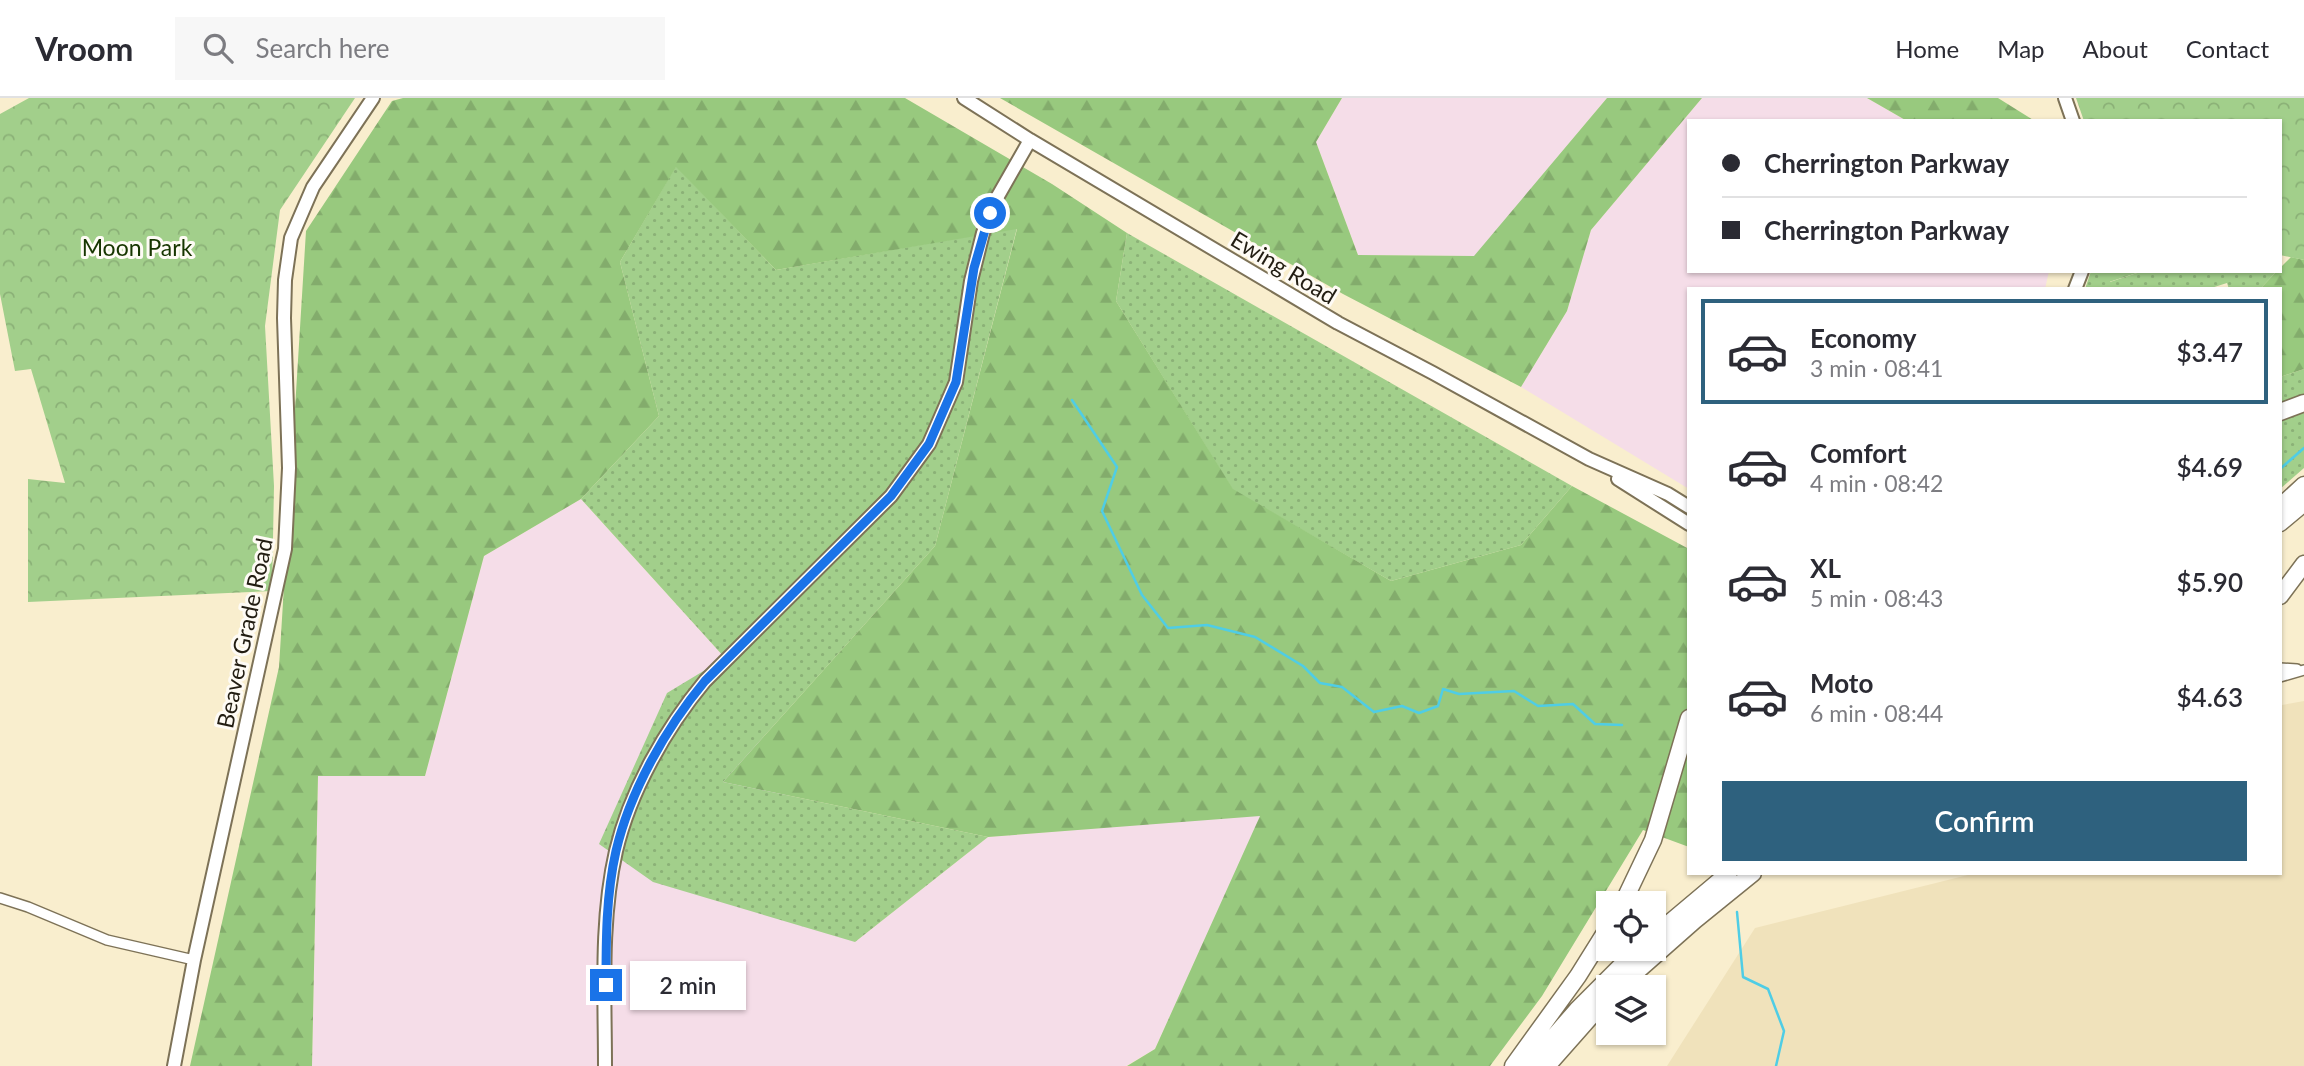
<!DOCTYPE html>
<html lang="en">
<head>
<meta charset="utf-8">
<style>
	:root { --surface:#fff; --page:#f7f7f7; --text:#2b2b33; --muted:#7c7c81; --line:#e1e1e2; --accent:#2e617e }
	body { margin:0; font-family:Lato,sans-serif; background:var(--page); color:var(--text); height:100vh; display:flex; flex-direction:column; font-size:26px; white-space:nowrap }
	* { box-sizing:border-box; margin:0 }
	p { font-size:23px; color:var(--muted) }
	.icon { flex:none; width:38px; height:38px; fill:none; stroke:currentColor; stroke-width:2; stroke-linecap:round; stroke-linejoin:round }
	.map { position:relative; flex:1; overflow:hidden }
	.panel { position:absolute; left:1687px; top:189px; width:595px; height:588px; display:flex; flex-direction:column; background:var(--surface); border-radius:0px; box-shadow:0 2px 5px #0004 }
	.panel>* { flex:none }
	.banner { position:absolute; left:1687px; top:21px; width:595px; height:154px; border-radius:0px; box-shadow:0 2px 5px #0004; display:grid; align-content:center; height:154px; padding:0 35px; background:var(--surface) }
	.fabs { position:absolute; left:1596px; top:793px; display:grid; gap:14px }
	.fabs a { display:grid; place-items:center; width:70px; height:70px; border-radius:0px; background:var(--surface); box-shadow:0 2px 5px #0004; font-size:35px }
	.end { position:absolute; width:32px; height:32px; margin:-16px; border:9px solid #1a73e8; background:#fff; box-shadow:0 0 0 4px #fff }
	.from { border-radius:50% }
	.bubble { position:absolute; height:49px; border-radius:0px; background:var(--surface); box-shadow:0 2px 5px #0004; font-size:23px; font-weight:600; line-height:49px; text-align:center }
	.banner b { display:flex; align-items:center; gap:24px; height:66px; font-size:26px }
	.banner b+b { border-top:2px solid var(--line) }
	.banner i { width:18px; height:18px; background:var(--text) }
	ul { padding:12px 0 0; list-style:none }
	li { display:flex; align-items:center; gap:21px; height:105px; margin:0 14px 10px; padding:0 21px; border:4px solid transparent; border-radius:0px }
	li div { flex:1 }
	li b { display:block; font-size:26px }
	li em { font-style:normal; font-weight:600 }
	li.current { border-color:var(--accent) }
	li>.icon { width:63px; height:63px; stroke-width:1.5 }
	.button { display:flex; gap:14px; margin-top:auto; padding:14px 35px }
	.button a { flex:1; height:80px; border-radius:0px; background:var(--accent); color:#fff; font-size:28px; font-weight:600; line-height:80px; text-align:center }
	header { display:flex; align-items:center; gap:42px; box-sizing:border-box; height:98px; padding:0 35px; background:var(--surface); border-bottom:2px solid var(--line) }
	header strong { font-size:33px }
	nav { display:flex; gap:38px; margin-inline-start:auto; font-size:24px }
	.search { width:490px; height:63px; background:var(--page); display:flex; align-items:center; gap:18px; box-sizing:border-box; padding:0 24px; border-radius:0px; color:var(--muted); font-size:26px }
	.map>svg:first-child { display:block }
</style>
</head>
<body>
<header>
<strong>Vroom</strong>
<div class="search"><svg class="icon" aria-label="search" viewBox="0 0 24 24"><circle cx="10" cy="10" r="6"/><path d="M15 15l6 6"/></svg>Search here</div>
<nav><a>Home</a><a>Map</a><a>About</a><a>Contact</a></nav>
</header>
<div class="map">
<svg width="2304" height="968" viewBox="0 0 2304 968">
	<defs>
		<pattern id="grass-dots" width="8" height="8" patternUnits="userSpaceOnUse" patternTransform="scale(1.75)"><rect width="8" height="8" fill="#a2cf8b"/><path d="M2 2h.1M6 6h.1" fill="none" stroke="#8bb177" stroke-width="1.8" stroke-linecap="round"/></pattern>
		<pattern id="forest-firs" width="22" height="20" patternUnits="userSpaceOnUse" patternTransform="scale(1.75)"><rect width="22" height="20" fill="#98c97e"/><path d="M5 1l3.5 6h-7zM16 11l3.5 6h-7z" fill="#83ac6c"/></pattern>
		<pattern id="park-crowns" width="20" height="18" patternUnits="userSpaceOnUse" patternTransform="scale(1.75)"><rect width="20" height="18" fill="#a2cf8b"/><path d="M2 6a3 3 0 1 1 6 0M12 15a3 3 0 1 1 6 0" fill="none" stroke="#8bb177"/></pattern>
	</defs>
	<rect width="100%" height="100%" fill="#f9eece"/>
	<path fill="#f5dde8" d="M1342,0H1607L1475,158L1358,157L1316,44Z
		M1702,0H1867L1907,23H1689V173H2049L2045,191H1689V391L1521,289L1567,213L1591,132Z
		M581,401L725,560L855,844L988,739L1261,717L1155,951L1126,968H312L318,678H425L484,458Z"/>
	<path fill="#f0e2bb" d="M2304,603V968H1667L1755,830L1976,775H2280V615L2282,607Z"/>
	<path fill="url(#grass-dots)" d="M676,68L776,172L1017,130L935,448L723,684L988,739L855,844L653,784L599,746L667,595L725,560L581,401L659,318L620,164Z
		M1127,135L1572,388L1521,447L1391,483L1233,392L1116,203Z
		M2091,173H2110V184L2143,173H2277L2260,191H2229L2227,185L2208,191H2085Z
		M2304,271V296L2280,306V279Z
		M2304,313V370L2280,391V323Z"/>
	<path fill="url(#forest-firs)" d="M403,0H905L1052,86L1127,135L1116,203L1233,391L1391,483L1521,447L1572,388L1689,451V749L1643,732L1542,898L1490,968H1127L1155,951L1260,718L988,739L723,684L935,448L1017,131L776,172L676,69L620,164L659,318L581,401L484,458L425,678H318L312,968H190L279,569L306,133L392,3Z
		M1000,0H1342L1316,44L1358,157L1474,158L1607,0H1702L1591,132L1567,213L1521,289L1343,196Z
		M1867,0H1998L2035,23H1907Z
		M2291,159L2304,162V271L2280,279V191H2260L2277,173H2280V170Z"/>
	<path fill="url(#park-crowns)" d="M29,0H355L280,112L265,228L274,388L272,493L28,504V381L65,385L31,271L15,273L0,196V16Z
		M2076,0H2304V162L2280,157V23H2084Z
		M2108,173H2143L2109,184Z"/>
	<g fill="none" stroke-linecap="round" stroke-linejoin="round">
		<path stroke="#4fcde5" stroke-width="2.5" d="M1072,302L1117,369L1102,413L1142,497L1168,530L1207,527L1255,539L1303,568L1320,585L1342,589L1374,614L1402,608L1419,615L1438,608L1443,591L1459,596L1514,593L1538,608L1573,606L1595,626L1622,627
			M2280,371L2304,350
			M1737,814L1743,879L1768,891L1784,933L1776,968"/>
		<g stroke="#7d7257" stroke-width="12">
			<path id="street" d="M2280,570L2297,571
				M2280,579L2304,572
				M0,800L28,809L107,842L194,862"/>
		</g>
		<g stroke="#7d7257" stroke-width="16">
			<path id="secondary" d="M964,0L1030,42L1338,225L1433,275L1589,361L1668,396L1689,409
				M2065,0L2073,23
				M2075,191L2082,173
				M1618,381L1689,426
				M174,968L194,862L285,451L289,370L284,220L285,182L291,140L313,89L373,0
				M605,968C605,897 600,823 616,753C630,693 666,630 705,583L891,398L929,346L956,284L971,183L983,135L994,105L1030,42"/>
		</g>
		<g stroke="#7d7257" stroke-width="19">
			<path id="highway" d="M2280,314L2304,305
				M2280,409L2304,387
				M2280,425L2304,405
				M2280,498L2304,466
				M1623,805L1653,742L1689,620
				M1654,838L1729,775
				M1619,889L1695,822L1753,775
				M1513,968L1578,878L1608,830
				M1528,968L1577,912L1639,850
				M1547,968L1608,899"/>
		</g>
		<use href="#street" stroke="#fff" stroke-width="9"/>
		<use href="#secondary" stroke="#fff" stroke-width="12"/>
		<use href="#highway" stroke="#fff" stroke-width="16"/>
	</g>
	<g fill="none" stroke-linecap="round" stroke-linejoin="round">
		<path stroke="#1a73e8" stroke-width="9" d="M606,887C606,843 606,797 616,753C630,693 666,630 705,583L891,398L929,346L956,284L974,170L990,115"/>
	</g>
	<g text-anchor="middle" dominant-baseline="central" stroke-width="6" stroke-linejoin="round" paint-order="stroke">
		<g font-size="23" fill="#173601" stroke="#fefbf5">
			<text x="137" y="149">Moon Park</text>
		</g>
		<g font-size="23" fill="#221d12" stroke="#fefbf5">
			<text transform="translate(1284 169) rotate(31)">Ewing Road</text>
			<text transform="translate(244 535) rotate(-78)">Beaver Grade Road</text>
		</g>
	</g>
</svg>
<div class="fabs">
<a><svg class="icon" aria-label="locate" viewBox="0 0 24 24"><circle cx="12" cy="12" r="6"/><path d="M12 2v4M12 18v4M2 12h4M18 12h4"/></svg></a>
<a><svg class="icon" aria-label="layers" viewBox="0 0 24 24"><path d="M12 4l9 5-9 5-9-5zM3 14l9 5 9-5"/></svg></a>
</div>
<i class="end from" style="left:990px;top:115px"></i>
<i class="end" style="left:606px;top:887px"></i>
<div class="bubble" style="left:630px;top:863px;width:116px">2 min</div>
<div class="banner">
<b><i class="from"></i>Cherrington Parkway</b>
<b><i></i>Cherrington Parkway</b>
</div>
<section class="panel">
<ul>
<li class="current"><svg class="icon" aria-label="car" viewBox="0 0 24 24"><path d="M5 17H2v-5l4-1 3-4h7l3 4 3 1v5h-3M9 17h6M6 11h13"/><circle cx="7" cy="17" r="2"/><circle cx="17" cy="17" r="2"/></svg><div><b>Economy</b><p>3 min · 08:41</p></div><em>$3.47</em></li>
<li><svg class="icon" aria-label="car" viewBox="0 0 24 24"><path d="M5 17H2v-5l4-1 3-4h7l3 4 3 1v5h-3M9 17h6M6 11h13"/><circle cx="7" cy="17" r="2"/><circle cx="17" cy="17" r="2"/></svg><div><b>Comfort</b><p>4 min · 08:42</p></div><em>$4.69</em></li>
<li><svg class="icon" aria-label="car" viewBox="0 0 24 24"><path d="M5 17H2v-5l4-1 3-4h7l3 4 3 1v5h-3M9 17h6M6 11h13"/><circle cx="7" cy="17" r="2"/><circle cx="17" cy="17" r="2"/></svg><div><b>XL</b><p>5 min · 08:43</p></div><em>$5.90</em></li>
<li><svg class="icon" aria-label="car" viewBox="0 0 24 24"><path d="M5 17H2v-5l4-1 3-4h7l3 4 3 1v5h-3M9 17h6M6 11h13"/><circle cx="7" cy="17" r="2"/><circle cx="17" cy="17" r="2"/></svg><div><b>Moto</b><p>6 min · 08:44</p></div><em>$4.63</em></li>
</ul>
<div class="button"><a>Confirm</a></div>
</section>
</div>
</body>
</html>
